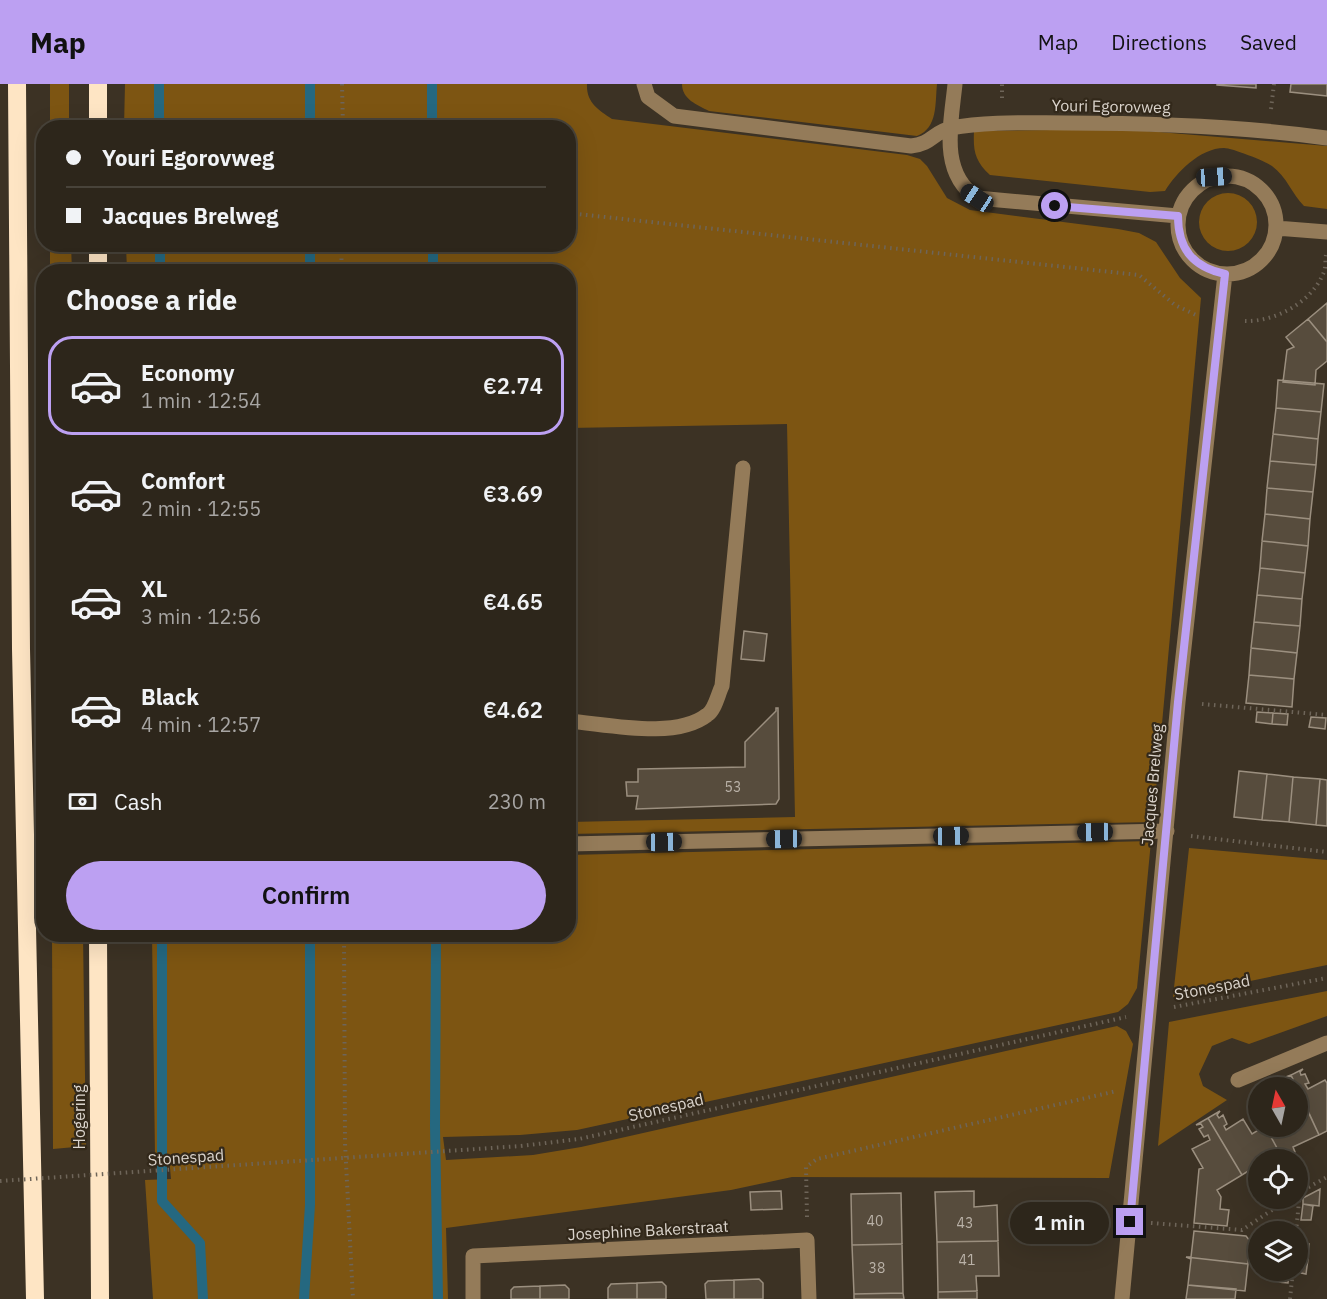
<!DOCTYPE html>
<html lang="en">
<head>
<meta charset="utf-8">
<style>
	:root { --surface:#2d261b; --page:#352e24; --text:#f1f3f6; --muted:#a7a5a3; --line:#48433a; --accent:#bca0f2 }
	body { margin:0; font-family:"IBM Plex Sans",sans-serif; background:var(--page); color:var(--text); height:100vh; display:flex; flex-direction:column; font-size:22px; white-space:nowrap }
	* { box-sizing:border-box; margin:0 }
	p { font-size:20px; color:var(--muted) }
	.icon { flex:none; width:33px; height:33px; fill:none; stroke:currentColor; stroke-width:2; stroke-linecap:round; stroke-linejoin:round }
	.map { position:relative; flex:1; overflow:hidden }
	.sheet { position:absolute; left:36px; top:180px; width:540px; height:678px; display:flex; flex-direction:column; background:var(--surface); border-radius:24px; box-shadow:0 6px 24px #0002,0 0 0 2px var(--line) }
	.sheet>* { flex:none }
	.top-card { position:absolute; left:36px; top:36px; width:540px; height:132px; border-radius:24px; box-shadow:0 6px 24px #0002,0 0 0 2px var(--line); display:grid; align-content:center; height:132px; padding:0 30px; background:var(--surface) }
	.needle { width:39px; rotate:351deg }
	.controls { position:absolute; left:1248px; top:993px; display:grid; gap:12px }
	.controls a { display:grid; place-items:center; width:60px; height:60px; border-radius:50%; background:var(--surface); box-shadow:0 6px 24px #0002,0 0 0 2px var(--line); font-size:30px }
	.end { position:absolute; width:27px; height:27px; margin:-14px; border:8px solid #bca0f2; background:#111; box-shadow:0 0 0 3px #111 }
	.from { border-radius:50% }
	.bubble { position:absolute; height:42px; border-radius:21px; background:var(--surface); box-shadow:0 6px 24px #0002,0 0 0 2px var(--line); font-size:20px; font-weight:600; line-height:42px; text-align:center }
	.car { position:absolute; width:18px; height:36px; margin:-18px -9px; border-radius:8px; box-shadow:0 0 4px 2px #0007; background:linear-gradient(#222 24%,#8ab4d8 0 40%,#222 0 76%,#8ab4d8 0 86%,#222 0) }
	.top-card b { display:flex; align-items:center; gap:21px; height:57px; font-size:22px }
	.top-card b+b { border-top:2px solid var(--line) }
	.top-card i { width:15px; height:15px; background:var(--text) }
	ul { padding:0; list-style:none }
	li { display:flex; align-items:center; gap:18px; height:99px; margin:0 12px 9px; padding:0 18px; border:3px solid transparent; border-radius:24px }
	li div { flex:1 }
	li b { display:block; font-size:22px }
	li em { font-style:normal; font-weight:600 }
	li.current { border-color:var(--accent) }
	li>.icon { width:54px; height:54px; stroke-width:1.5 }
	h2 { padding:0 30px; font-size:27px; line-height:72px }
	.pay { display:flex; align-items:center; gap:15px; height:66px; padding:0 30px; font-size:22px }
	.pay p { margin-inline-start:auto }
	.primary-button { display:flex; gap:12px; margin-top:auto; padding:12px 30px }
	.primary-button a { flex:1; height:69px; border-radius:36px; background:var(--accent); color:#111; font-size:24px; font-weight:600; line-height:69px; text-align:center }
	header { display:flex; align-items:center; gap:36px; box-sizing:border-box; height:84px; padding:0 30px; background:var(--accent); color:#111 }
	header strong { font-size:28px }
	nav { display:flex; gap:33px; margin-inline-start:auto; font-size:21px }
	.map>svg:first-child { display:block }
</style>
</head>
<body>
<header>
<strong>Map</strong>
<nav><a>Map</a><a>Directions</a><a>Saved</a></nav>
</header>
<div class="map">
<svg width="1327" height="1215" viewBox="0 0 1327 1215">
	<rect width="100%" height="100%" fill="#3c3224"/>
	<path fill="#7d5512" d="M50,0H69V43H50Z
		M125,0H587C586,18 598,26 612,35L907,71L920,75L927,82L947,114L970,126L1118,145L1139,149L1156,158L1180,194L1201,214L1153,738L569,750V738L795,733L787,340L569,344L568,188L127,187L126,161L568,160V44L124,43Z
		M682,0H937C935,19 938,44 917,52L709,27C697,21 682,15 682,0Z
		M1123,45L1327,62V125L1304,122C1292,110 1287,93 1272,82C1265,77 1232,64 1224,64C1200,64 1176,89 1165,107L1150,108L990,91C975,77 973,67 974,47Z
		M1199 138a29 29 0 1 1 58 0a29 29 0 1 1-58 0Z
		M50,161H71L72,187H50Z
		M1151,757L1137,904L1128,920L1118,928L577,1046L520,1051L443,1053L446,1076L533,1071L581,1063L1117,942L1126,947L1133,960L1109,1094L792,1093L731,1106L446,1144L448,1215H153L145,1096L171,1095L169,1073H155L152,851L568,850L569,771Z
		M1189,764L1327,776V881L1173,913Z
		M52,851H83L86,1062L53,1065Z
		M1327,907V932L1249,960L1232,954L1212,962L1199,990L1203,1002L1227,1016L1158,1062L1169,938Z"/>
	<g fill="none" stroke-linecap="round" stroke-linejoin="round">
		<path stroke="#256880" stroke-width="10" d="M159,0V44
			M310,0V44
			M432,0V44
			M160,160V188
			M433,160V188
			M310,188V160
			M162,850V1117L200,1159L203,1215
			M436,850L435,1042L438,1215
			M304,1215L310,1121V850"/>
	</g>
	<path fill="#574c3d" stroke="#9b8f7f" stroke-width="1.5" d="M1256,0V4L1217,1V0Z
		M1291,0H1327V12L1290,8Z
		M1327,219V258L1308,235Z
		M1308,235L1327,258V277L1316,286L1315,301L1283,298L1287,266L1294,263L1286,253Z
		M1278,296L1324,300L1321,328L1276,324Z
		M1276,324L1321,328L1318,355L1273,350Z
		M1273,350L1318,355L1316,381L1270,377Z
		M1270,377L1316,381L1313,408L1267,404Z
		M1267,404L1313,408L1310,435L1265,430Z
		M1265,430L1310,435L1308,462L1262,457Z
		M1262,457L1308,462L1305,489L1260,484Z
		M1260,484L1305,489L1302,515L1257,511Z
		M1257,511L1302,515L1300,542L1254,538Z
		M1254,538L1300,542L1297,569L1251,564Z
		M744,547L767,550L764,577L741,575Z
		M1251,564L1297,569L1294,595L1249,591Z
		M1249,591L1294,595L1292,623L1246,619Z
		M776,624H778L779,715L776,720L636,725L638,712H627L626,698H638V685L745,683V658L776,627Z
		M1257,628L1273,629L1272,640L1256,638Z
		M1273,629L1288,630L1287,641L1272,640Z
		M1311,633L1326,634L1325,645L1309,643Z
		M1239,687L1267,690L1262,736L1234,733Z
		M1267,690L1293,693L1289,738L1262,736Z
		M1293,693L1320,695L1316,741L1289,738Z
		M1320,695L1327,696V742L1316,741Z
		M1303,985L1300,988L1301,991L1305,990L1309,999L1305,1000L1308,1005L1325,996L1327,999V1047L1319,1051L1291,991Z
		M1291,991L1297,1004H1282L1280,1001L1284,999L1283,996H1278Z
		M1298,1005L1319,1051L1293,1063L1295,1068L1283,1075L1265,1042H1298Z
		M1220,1027L1217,1031L1219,1034L1223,1031L1227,1040L1224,1042L1226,1046L1243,1035L1252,1050L1265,1042L1283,1075L1258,1076V1081L1242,1091L1208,1034Z
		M1208,1034L1242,1091L1217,1106L1221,1113L1220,1125L1229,1126L1227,1142L1194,1139L1199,1085L1203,1084L1192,1065L1210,1056L1208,1051L1204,1053L1199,1045L1203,1043L1201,1040L1196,1041Z
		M1320,1105L1319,1122L1303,1120V1114Z
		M781,1107L782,1125L751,1126L750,1108Z
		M974,1107V1123L997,1121L998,1157L937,1158L935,1108Z
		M901,1109L902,1160L852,1161L851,1110Z
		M1303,1120L1313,1122L1311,1136H1301Z
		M1194,1147L1246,1152L1250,1157L1248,1180L1186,1173H1191Z
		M998,1157L999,1192H976L977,1207L938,1208L937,1158Z
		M1299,1159L1309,1160L1308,1175L1298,1174Z
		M902,1160L903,1209L854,1210L852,1161Z
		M1186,1173L1248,1180L1245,1207L1188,1201L1191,1175Z
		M1298,1174L1308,1175L1306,1190L1296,1188Z
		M1279,1186H1289L1288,1199L1278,1198Z
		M759,1195L763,1199V1215H734V1196Z
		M734,1196V1215H706L705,1200L708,1197Z
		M662,1198L666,1202V1215H637V1199Z
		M637,1199V1215H608V1204L611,1200Z
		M565,1201L569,1205V1215H540V1202Z
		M1188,1201L1236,1205L1235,1215H1186Z
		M540,1202V1215H511V1206L514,1203Z
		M977,1207V1215H938V1208Z
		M903,1209L904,1215H854V1210Z"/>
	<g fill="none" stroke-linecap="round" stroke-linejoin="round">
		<path stroke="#6e6559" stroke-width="4" stroke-dasharray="1.5 4.5" stroke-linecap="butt" d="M342,0L343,44
			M1002,14V0
			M1271,25L1274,0
			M568,129L1139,191L1175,221L1196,231
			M341,188L342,160
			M1245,237C1274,238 1311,219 1323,190C1326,185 1325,177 1326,171
			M1202,620L1327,631
			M1191,752L1327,768
			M344,850L345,1059L353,1215
			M1174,923L1327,894
			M521,1062L579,1055L1126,933
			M1298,1109L1327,1093
			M807,1133L806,1083L817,1075L1117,1007
			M1151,1139L1242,1146L1290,1114
			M1296,1148L1300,1108
			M1290,1215L1293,1186"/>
		<path stroke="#947b59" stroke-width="15" d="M644,0L648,13L674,32L911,62C932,60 933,48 951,44C986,37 1030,39 1066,39C1154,39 1240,42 1327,54
			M955,0C951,40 939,89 977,114L1178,132
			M1178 141a49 49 0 1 1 98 0a49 49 0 1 1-98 0Z
			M1276,144L1327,148
			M568,637C607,640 675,656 707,631C715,626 718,610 722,602L743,384
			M568,760L1167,747
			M1238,996L1327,959
			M473,1215V1172L807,1156L809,1215
			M1122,1215L1178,618L1225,190"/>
		<path stroke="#fee5c4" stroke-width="18" d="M17,0L21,565L35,1215
			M98,44V0
			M98,188V160
			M98,850L100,1215"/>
		<path stroke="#6e6559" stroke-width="4" stroke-dasharray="1.5 4.5" stroke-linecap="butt" d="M0,1097L521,1062"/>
	</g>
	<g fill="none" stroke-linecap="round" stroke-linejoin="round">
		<path stroke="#bca0f2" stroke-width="8" d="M1055,122L1178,132C1178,165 1193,183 1225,190L1178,618L1130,1138"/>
	</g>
	<g text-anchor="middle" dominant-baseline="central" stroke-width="4.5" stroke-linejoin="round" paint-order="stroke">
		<g font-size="14" fill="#bab2a8">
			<text x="733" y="703">53</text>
			<text x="875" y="1137">40</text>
			<text x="965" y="1139">43</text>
			<text x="967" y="1176">41</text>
			<text x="877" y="1184">38</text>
		</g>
		<g font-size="16" fill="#dbd4cc" stroke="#32281a">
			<text transform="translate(1111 22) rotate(1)">Youri Egorovweg</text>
			<text transform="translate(1152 701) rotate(-85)">Jacques Brelweg</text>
			<text transform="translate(1212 903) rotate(-11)">Stonespad</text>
			<text transform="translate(666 1023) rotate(-13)">Stonespad</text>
			<text transform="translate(79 1033) rotate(-90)">Hogering</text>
			<text transform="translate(186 1073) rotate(-4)">Stonespad</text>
			<text transform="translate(648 1146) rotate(-3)">Josephine Bakerstraat</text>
		</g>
	</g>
</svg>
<div class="controls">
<a><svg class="needle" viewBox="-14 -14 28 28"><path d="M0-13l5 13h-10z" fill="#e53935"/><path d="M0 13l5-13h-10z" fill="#a7a5a3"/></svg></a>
<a><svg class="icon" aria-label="locate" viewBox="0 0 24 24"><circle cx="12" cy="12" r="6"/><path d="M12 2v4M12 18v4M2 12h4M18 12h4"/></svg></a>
<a><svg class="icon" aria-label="layers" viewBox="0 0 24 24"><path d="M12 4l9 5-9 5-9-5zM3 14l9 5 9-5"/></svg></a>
</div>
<i class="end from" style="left:1055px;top:122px"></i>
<i class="end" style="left:1130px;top:1138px"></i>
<div class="bubble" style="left:1010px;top:1118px;width:99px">1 min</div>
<i class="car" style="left:1214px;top:93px;rotate:86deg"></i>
<i class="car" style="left:977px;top:114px;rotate:303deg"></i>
<i class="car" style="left:1095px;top:748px;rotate:269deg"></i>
<i class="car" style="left:951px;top:752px;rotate:89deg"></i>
<i class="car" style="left:784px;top:755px;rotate:269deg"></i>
<i class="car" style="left:664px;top:758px;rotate:89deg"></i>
<div class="top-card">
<b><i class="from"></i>Youri Egorovweg</b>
<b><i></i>Jacques Brelweg</b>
</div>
<section class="sheet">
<h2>Choose a ride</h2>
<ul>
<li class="current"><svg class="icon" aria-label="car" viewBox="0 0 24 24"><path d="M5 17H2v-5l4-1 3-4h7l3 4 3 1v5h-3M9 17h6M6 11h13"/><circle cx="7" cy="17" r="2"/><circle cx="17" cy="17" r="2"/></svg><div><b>Economy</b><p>1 min · 12:54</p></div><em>€2.74</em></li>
<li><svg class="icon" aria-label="car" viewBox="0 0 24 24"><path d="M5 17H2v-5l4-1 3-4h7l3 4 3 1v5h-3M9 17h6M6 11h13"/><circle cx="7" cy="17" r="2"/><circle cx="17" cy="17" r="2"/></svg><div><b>Comfort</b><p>2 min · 12:55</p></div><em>€3.69</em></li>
<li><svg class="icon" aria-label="car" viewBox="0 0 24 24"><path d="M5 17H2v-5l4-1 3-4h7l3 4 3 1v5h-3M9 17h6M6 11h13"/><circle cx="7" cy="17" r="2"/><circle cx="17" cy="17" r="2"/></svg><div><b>XL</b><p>3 min · 12:56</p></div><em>€4.65</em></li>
<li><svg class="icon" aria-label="car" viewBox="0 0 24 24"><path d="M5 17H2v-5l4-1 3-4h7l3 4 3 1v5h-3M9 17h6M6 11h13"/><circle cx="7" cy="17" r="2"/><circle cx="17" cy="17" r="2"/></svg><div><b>Black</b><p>4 min · 12:57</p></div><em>€4.62</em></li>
</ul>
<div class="pay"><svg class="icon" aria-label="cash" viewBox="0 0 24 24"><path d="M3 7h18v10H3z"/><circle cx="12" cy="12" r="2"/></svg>Cash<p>230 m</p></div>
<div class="primary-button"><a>Confirm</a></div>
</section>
</div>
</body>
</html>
